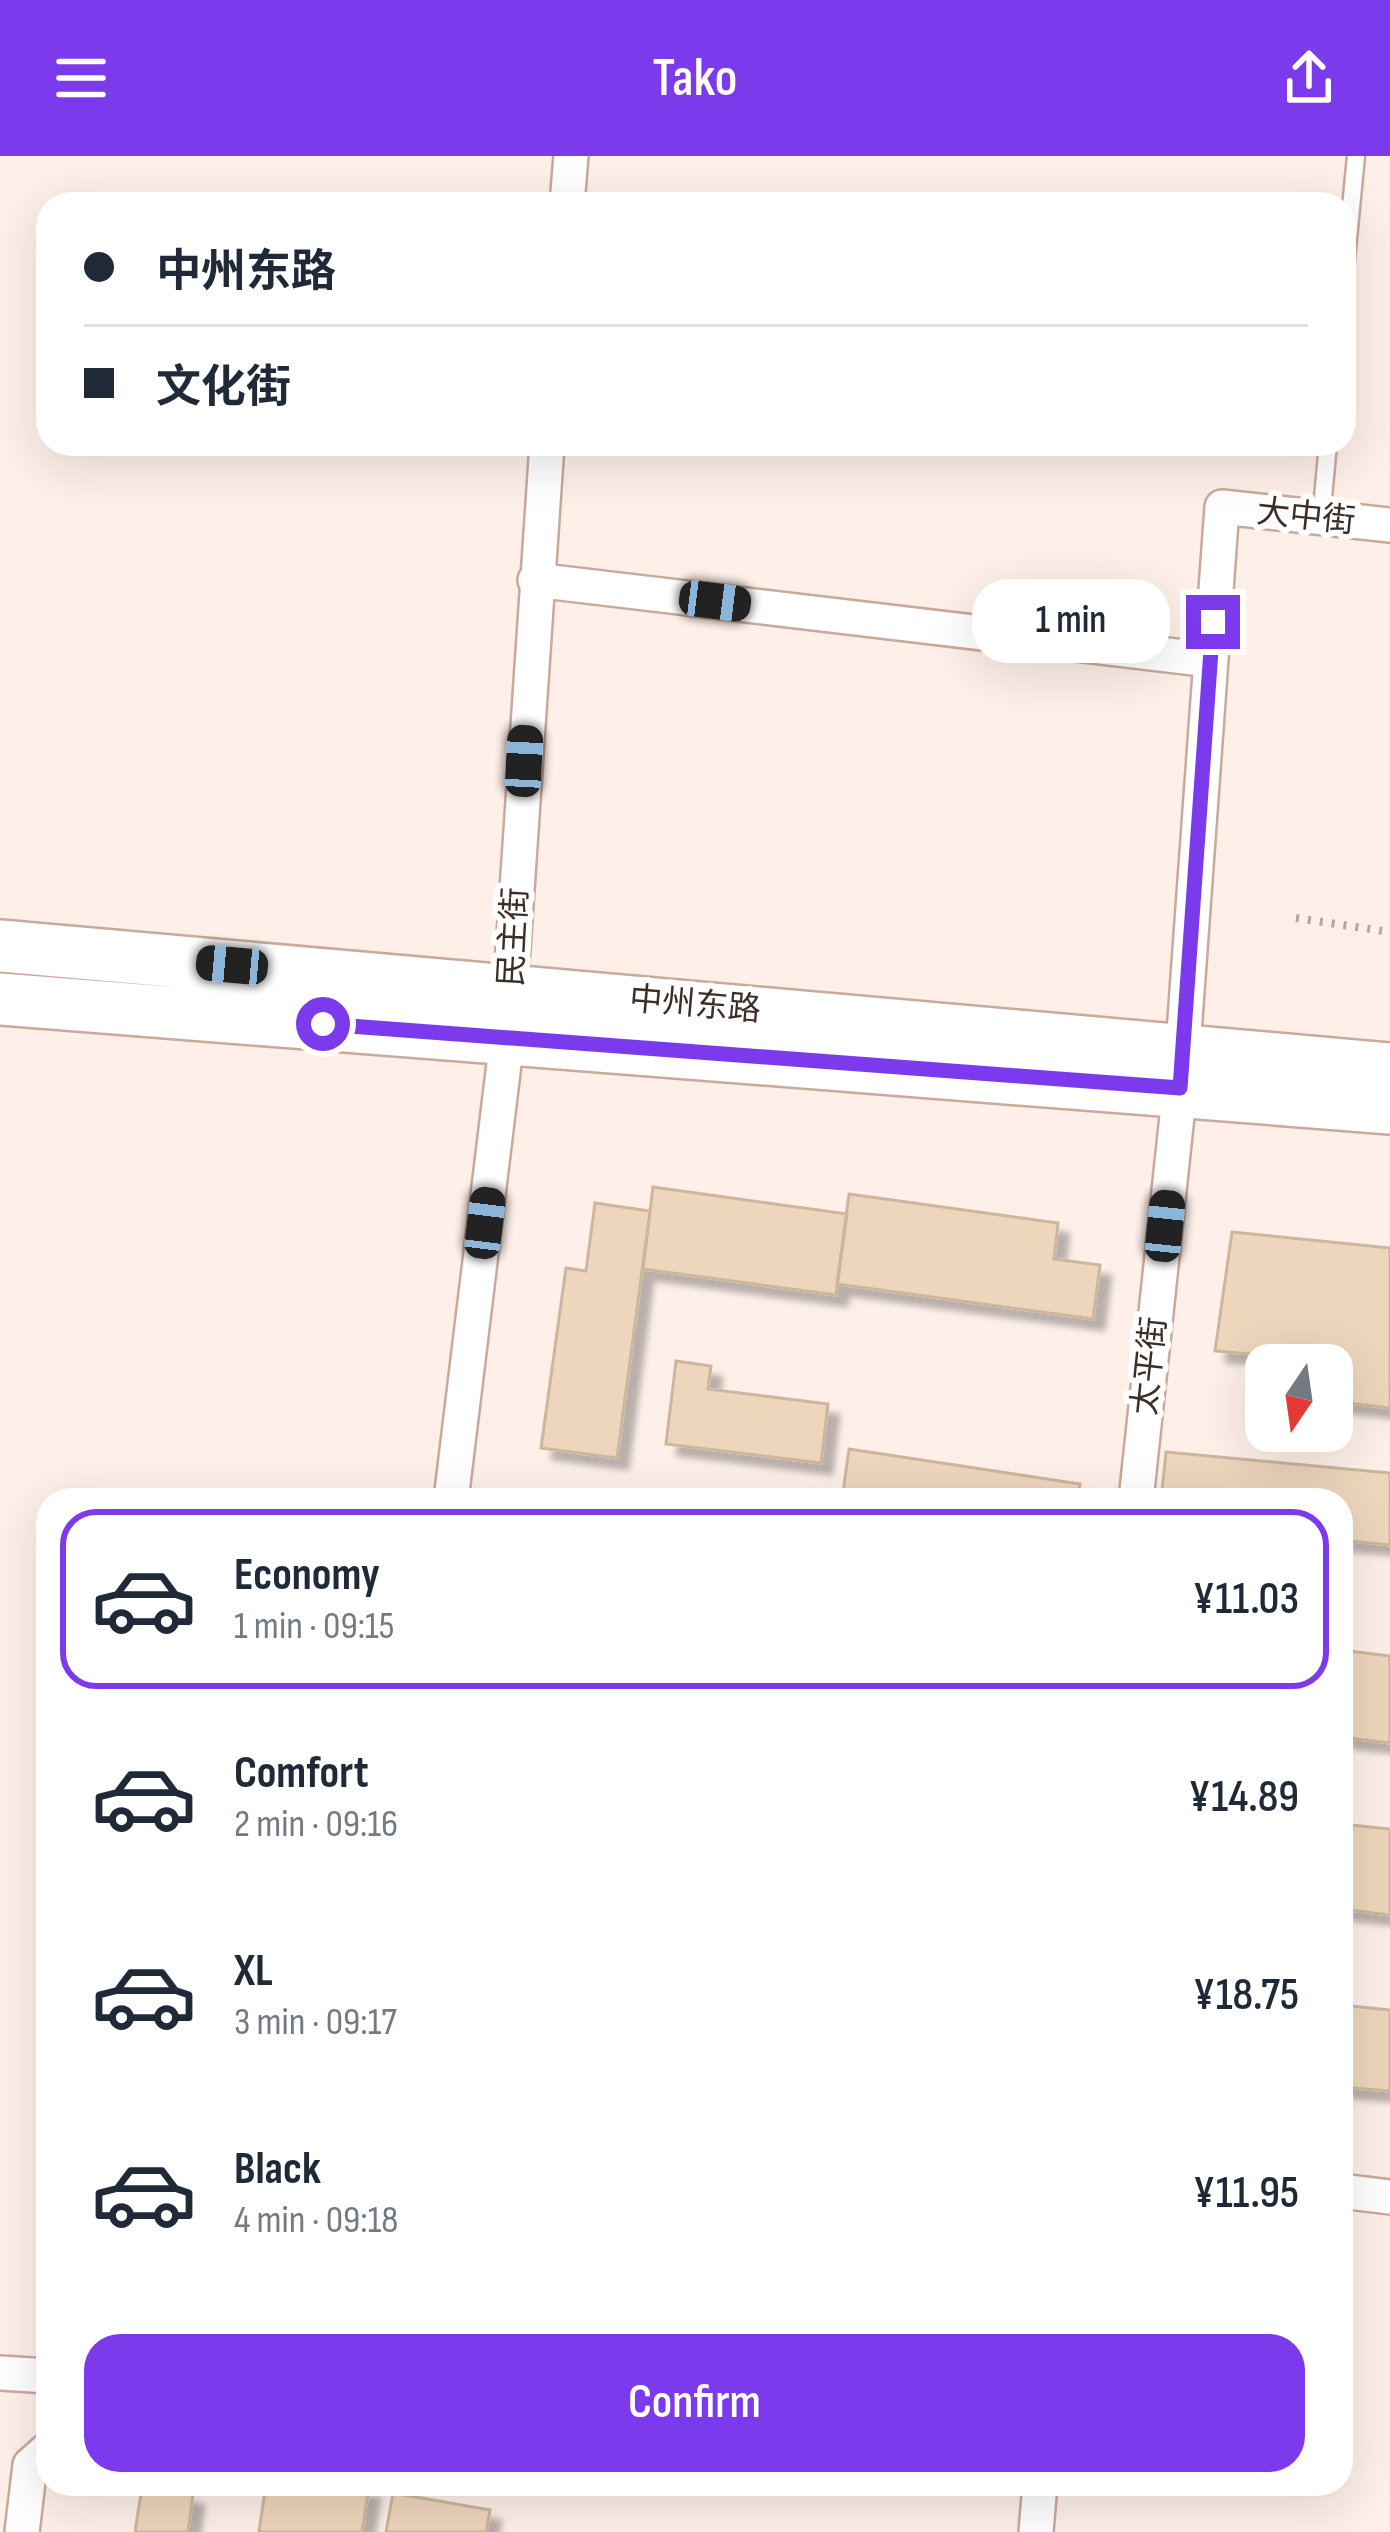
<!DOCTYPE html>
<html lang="en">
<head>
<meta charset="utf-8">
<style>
	:root { --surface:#fff; --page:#f6f6f7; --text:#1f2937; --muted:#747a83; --line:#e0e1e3; --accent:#7c3aed }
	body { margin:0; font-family:"Sofia Sans Condensed","Noto Sans SC",sans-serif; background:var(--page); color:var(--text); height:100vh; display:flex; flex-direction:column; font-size:45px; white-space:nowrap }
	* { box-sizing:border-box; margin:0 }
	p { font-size:39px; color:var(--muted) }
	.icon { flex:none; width:66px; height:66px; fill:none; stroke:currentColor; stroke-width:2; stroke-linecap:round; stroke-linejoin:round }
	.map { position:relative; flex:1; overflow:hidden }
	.sheet { position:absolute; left:36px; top:1332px; width:1317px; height:1008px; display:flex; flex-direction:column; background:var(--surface); border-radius:36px; box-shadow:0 12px 48px #0002 }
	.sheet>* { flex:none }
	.guide { position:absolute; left:36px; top:36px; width:1320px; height:264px; border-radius:36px; box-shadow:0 12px 48px #0002; display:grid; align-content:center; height:264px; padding:0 48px; background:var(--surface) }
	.needle { width:78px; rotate:193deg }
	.tools { position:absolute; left:1245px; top:1188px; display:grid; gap:24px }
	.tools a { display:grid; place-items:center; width:108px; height:108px; border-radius:24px; background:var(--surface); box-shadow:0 12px 48px #0002; font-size:60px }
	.end { position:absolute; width:54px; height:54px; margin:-27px; border:15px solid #7c3aed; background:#fff; box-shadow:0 0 0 6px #fff }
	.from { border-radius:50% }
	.bubble { position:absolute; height:84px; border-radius:36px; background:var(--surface); box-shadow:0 12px 48px #0002; font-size:39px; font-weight:600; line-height:84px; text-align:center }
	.car { position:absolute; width:36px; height:72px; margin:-36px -18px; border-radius:15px; box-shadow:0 0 9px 3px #0007; background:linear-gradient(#222 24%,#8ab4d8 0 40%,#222 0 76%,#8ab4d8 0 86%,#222 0) }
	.guide b { display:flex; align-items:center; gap:42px; height:114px; font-size:45px }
	.guide b+b { border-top:3px solid var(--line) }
	.guide i { width:30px; height:30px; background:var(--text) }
	ul { padding:21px 0 0; list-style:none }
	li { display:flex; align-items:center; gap:36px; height:180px; margin:0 24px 18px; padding:0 24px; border:6px solid transparent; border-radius:36px }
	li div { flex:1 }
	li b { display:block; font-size:45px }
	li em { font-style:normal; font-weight:600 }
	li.current { border-color:var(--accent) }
	li>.icon { width:108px; height:108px; stroke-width:1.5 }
	.primary-button { display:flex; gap:24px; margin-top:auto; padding:24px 48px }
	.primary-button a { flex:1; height:138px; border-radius:36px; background:var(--accent); color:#fff; font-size:48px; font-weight:600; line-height:138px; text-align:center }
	header { display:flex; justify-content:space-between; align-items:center; height:156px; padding:0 48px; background:var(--accent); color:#fff; font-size:54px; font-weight:600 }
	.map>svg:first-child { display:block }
</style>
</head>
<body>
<header><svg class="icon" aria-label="menu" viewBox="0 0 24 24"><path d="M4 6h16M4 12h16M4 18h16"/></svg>Tako<svg class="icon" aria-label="share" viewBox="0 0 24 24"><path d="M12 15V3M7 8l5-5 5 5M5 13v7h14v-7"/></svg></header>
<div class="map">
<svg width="1390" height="2376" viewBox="0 0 1390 2376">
	<defs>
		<filter id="shadow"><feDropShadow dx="11" dy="11" stdDeviation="3" flood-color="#0004"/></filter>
	</defs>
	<rect width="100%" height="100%" fill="#fef0e9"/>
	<path fill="#eed6bc" stroke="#cdb69d" stroke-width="3" filter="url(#shadow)" d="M653,1031L847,1058L836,1139L643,1113Z
		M849,1038L1058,1067L1054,1103L1100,1109L1093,1163L837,1128Z
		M595,1047L650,1055L617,1302L541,1292L566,1112L586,1115Z
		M1232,1076L1390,1092V1252L1332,1245V1209H1266V1237L1248,1234L1251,1198L1215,1195Z
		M676,1205L711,1210L708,1233L828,1248L821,1307L666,1288Z
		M849,1293L1080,1328L1077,1344H842Z
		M1166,1296L1390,1317V1389L1341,1384V1344H1161Z
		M1341,1494L1390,1500V1587L1341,1581Z
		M1341,1668L1390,1673V1759L1341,1753Z
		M1341,1849L1390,1854V1935L1341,1931Z
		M266,2328L369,2331L362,2376H259Z
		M142,2331L193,2338L188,2376H135Z
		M393,2337L490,2354L486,2376H386Z"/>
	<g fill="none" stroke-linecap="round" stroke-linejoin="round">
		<g stroke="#caa99a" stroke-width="21">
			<path id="lane" d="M1344,124L1356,0
				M1321,363L1328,288"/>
		</g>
		<g stroke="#caa99a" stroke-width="38">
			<path id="street" d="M567,48L571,0
				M535,424L1210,504
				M451,1344L507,883L547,288
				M1136,1344L1180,932L1222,351L1390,369
				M1341,2035L1390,2041
				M0,2217L48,2220
				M22,2376L30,2309L48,2293
				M1036,2376L1040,2328"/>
		</g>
		<g stroke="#caa99a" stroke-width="56">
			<path id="primary" d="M0,790L1390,913
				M0,843L1390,952"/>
		</g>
		<path stroke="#b5a7a0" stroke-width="8" stroke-dasharray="3 9" stroke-linecap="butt" d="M1296,762L1390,776"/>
		<use href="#lane" stroke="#fff" stroke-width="16"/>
		<use href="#street" stroke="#fff" stroke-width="33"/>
		<use href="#primary" stroke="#fff" stroke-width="51"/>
	</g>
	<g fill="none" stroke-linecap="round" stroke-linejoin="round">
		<path stroke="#7c3aed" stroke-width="15" d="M323,868L1180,932L1213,466"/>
	</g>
	<g text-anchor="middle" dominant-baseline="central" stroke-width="12" stroke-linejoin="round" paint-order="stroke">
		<g font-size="33" fill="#3b2e28" stroke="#fff">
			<text transform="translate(1306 361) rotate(6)">大中街</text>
			<text transform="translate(514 781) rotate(-87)">民主街</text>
			<text transform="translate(695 849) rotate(5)">中州东路</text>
			<text transform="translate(1150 1210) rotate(-84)">太平街</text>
		</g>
	</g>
</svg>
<div class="tools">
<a><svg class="needle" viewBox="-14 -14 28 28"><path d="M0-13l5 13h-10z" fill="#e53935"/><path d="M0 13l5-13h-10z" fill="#747a83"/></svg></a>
</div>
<i class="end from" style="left:323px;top:868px"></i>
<i class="end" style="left:1213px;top:466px"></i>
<div class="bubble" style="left:972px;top:423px;width:198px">1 min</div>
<i class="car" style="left:715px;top:445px;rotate:97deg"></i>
<i class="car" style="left:524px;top:605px;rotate:3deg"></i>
<i class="car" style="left:232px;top:809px;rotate:275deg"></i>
<i class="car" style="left:485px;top:1067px;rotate:7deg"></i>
<i class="car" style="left:1165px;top:1070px;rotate:6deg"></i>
<div class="guide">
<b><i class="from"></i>中州东路</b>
<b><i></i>文化街</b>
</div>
<section class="sheet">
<ul>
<li class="current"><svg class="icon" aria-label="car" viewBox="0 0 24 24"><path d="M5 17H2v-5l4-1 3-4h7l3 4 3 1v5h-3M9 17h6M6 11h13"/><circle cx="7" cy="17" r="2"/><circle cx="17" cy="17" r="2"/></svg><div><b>Economy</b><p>1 min · 09:15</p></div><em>¥11.03</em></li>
<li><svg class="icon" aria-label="car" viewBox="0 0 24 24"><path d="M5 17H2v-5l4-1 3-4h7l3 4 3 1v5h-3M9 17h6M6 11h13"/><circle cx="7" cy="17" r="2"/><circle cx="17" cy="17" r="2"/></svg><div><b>Comfort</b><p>2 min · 09:16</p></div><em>¥14.89</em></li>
<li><svg class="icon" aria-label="car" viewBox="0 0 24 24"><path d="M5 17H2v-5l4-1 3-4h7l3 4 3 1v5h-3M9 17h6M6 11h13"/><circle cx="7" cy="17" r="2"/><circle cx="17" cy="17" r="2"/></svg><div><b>XL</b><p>3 min · 09:17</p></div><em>¥18.75</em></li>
<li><svg class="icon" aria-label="car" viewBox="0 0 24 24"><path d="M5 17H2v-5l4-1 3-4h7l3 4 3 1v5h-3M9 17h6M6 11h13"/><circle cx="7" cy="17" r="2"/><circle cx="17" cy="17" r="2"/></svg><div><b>Black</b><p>4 min · 09:18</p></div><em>¥11.95</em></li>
</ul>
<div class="primary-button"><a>Confirm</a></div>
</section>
</div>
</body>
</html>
